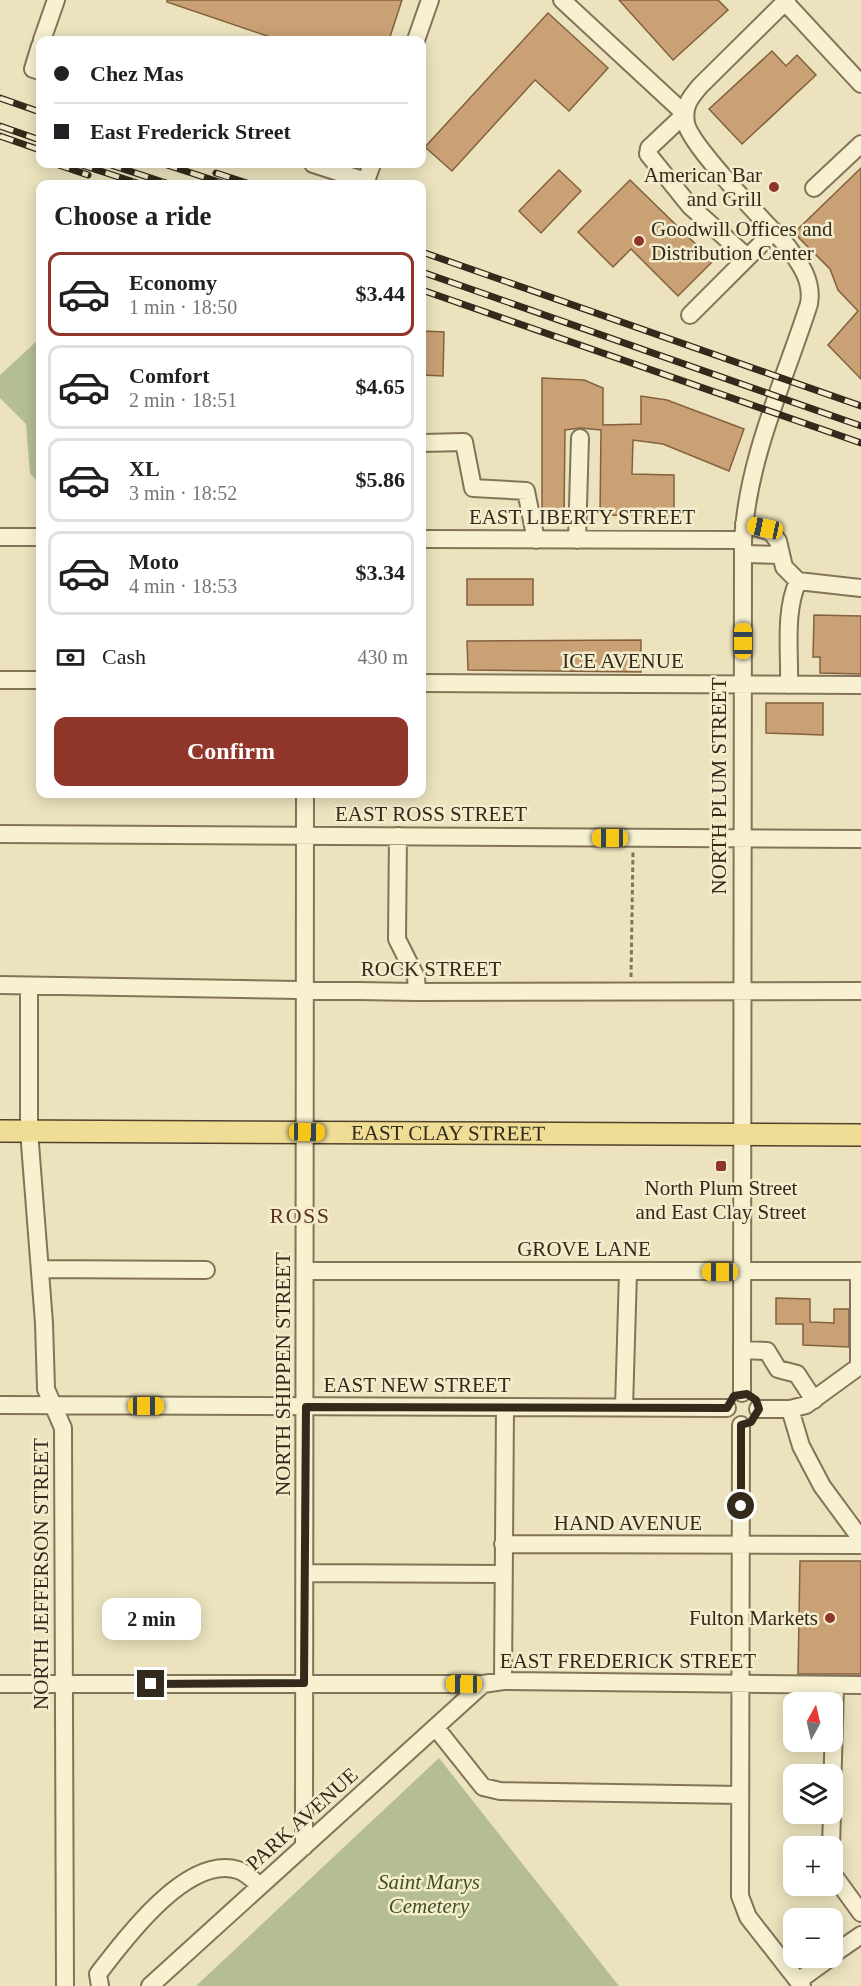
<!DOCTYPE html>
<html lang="en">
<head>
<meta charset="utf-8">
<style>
	:root { --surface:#fff; --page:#f6f6f6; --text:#202124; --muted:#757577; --line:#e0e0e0; --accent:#90352a }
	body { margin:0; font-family:Georgia,serif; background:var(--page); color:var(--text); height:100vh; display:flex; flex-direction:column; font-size:22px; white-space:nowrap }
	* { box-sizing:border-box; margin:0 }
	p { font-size:20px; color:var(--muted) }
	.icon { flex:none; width:33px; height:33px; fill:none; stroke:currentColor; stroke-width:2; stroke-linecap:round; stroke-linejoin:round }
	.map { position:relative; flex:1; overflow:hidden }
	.panel { position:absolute; left:36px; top:180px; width:390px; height:618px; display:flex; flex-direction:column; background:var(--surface); border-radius:12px; box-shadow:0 3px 15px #0003 }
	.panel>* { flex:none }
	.hud { position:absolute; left:36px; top:36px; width:390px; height:132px; border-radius:12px; box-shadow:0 3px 15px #0003; display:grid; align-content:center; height:132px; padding:0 18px; background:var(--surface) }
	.needle { width:39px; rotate:8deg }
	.controls { position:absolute; left:783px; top:1692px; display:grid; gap:12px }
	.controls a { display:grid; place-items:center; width:60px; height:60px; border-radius:12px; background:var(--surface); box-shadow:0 3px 15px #0003; font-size:30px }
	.end { position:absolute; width:27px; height:27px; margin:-14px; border:8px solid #332a1c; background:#fff; box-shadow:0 0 0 3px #fff }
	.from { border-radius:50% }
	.bubble { position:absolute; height:42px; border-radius:12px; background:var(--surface); box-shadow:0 3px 15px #0003; font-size:20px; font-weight:700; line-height:42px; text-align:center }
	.car { position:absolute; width:18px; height:36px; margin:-18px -9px; border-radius:8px; box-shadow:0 0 4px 2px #0007; background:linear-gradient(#f5c518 24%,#345 0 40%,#f5c518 0 76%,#345 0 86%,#f5c518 0) }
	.hud b { display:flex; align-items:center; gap:21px; height:57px; font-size:22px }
	.hud b+b { border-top:2px solid var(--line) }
	.hud i { width:15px; height:15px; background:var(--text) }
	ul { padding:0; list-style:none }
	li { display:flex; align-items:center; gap:18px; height:84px; margin:0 12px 9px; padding:0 6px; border:3px solid var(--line); border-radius:12px }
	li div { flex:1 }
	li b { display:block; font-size:22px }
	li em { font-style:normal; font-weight:700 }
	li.active { border-color:var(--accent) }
	li>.icon { width:54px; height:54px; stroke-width:1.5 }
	h2 { padding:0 18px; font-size:27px; line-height:72px }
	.pay { display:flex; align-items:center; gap:15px; height:66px; padding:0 18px; font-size:22px }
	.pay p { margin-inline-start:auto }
	.action { display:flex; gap:12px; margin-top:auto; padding:12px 18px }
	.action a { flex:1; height:69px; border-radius:12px; background:var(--accent); color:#fff; font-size:24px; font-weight:700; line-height:69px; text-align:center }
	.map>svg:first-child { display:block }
</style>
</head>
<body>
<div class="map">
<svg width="861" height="1986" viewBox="0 0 861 1986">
	<rect width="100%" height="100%" fill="#ece3be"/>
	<path fill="#b4be92" d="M40,338V485L30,473L26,424L0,398V375Z
		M439,1758L619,1986H196Z"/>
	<path fill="#c9a175" stroke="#82613e" stroke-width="1.5" d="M167,0H402L389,40H279L167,2Z
		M619,0H718L728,10L673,60Z
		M548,13L608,68L569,111L535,80L452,171L425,147Z
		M772,51L786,66L797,55L816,75L742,144L709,109Z
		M861,168V379L828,345L858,311L838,290L830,269L799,238L796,231Z
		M559,170L581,191L541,233L519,211Z
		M630,180L713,261L678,296L631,249L613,267L578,232Z
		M422,331L444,332L443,376L422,375Z
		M542,378L584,380L603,388V425L641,424V396L667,400L744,429L729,471L663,444L633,440L632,474L674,475V516L600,515L601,430L580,428L565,430L564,516H542Z
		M467,579H533V605H467Z
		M814,615L861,616V674L820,673V657H813Z
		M641,640V672L468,670L467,641Z
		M766,703H823V735L766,733Z
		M776,1298L810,1299V1322L834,1323V1309H849V1347L803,1345V1324H776Z
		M800,1561H861V1674H798Z"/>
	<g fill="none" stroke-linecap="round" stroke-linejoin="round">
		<g stroke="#837458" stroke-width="20">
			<path id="minor" d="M562,0L685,114
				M785,2L861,84
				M42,40L56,0
				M416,40L430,0
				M40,46L33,69L40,71
				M685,114L649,148L648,154L690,206L747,257
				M313,164L366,181L372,164
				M814,188L861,144
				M690,315L774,231
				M422,443L464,442L473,488L526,491L536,540
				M744,524L771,532L778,541L784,567L798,581L861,588
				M0,537H40
				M422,539L743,540
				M577,540L580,438
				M743,554L781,555
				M0,680H40
				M422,683L861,685
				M789,685C790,651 784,612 798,581
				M0,834L861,839
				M398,836L397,939L416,977L417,992
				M0,985L417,992L861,991
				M29,986V1131L44,1323L46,1389L63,1428L65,1986
				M40,1269L206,1270
				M306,1271H861
				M742,1350L767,1351L778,1369L797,1374L814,1400
				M859,1367V1271
				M742,1393L743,540C748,457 784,382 809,304C813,281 801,265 788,247C768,225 690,146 686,123C683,106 690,98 700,86L787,0
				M0,1405L727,1408
				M624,1407L628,1272
				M758,1409H790L806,1405L861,1365
				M790,1409L801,1446L822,1486L861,1539
				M741,1425L740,1896L748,1917L802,1986
				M503,1544L861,1545
				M305,1573L503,1574
				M503,1681L505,1408
				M0,1684H483L503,1681L861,1685
				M436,1728L483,1787L500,1791L740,1795
				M832,1796L835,1685
				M831,1846L832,1814
				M304,1847L305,794
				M832,1873L861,1913
				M832,1955L861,1935
				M798,1981L830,1958
				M100,1986L98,1974C124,1940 187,1854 238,1870C247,1873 253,1880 260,1886
				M150,1986L483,1684"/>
		</g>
		<g stroke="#51412c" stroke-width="24">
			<g id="major">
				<path id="s1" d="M0,1131L861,1135"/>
			</g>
		</g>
		<path stroke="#837458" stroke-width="3" stroke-dasharray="4.5 3" stroke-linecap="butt" d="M631,977L633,852"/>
		<use href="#minor" stroke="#f7f0d1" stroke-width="16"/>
		<use href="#major" stroke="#efdd96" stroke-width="21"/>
		<g stroke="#332a1c" stroke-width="7">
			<path id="rail" d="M0,98L40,112
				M0,126L40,140
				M0,136L40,150
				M56,164L88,175
				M79,164L140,184
				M108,164L169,184
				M164,164L225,184
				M216,173L250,184
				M422,252L861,406
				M422,272L861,426
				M422,290L861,443"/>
		</g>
		<use href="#rail" stroke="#f4edcd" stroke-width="4.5" stroke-dasharray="14" stroke-linecap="butt"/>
	</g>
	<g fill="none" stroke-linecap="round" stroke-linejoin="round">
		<path stroke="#332a1c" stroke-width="8" d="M151,1684L304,1683L306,1407L727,1408L734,1396L747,1394L756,1400L759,1409L751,1422L741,1425V1506"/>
	</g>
	<g fill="#90352a" stroke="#f4edcd" stroke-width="2">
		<circle cx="774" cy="187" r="6"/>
		<circle cx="639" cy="241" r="6"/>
		<rect x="715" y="1160" width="12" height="12" rx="3"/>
		<circle cx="830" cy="1618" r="6"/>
	</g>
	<g text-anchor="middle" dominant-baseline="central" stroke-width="5" stroke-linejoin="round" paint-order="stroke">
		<g font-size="21" fill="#332a1c" stroke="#f4edcd" text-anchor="end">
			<text x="762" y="175">American Bar<tspan x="762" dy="24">and Grill</tspan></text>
			<text x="651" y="229" text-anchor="start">Goodwill Offices and<tspan x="651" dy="24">Distribution Center</tspan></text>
			<text x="721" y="1188" text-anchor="middle">North Plum Street<tspan x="721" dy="24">and East Clay Street</tspan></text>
			<text x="818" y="1618">Fulton Markets</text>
		</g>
		<g font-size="21" fill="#332a1c" stroke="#f4edcd">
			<text x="582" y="517">EAST LIBERTY STREET</text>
			<text x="623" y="661">ICE AVENUE</text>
			<text transform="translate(719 786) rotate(-90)">NORTH PLUM STREET</text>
			<text x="431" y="814">EAST ROSS STREET</text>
			<text x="431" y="969">ROCK STREET</text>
			<text stroke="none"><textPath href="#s1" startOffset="448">EAST CLAY STREET</textPath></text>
			<text x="584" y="1249">GROVE LANE</text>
			<text transform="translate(283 1374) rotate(-90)">NORTH SHIPPEN STREET</text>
			<text x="417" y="1385">EAST NEW STREET</text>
			<text x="628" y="1523">HAND AVENUE</text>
			<text transform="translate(41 1574) rotate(-90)">NORTH JEFFERSON STREET</text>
			<text x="628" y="1661">EAST FREDERICK STREET</text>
			<text transform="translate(302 1819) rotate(-42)">PARK AVENUE</text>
		</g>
		<g font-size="21" font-style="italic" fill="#3f4f23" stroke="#f4edcd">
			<text x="429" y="1882">Saint Marys<tspan x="429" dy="24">Cemetery</tspan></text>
		</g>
		<g font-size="22" letter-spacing="1.5" fill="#5e321d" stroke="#f4edcd">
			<text x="300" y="1215">ROSS</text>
		</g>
	</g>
</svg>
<div class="controls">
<a><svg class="needle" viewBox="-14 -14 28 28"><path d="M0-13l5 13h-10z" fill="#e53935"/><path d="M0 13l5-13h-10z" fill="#757577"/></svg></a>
<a><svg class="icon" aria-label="layers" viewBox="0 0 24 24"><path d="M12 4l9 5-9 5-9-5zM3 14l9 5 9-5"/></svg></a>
<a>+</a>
<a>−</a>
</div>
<i class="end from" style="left:741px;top:1506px"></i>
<i class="end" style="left:151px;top:1684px"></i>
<div class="bubble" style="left:102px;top:1598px;width:99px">2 min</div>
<i class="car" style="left:765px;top:528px;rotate:282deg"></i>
<i class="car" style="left:743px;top:641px;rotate:0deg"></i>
<i class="car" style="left:610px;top:838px;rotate:270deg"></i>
<i class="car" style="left:307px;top:1132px;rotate:91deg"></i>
<i class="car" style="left:720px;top:1272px;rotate:270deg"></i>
<i class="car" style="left:146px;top:1406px;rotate:90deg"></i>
<i class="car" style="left:464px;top:1684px;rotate:271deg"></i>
<div class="hud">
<b><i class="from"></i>Chez Mas</b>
<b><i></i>East Frederick Street</b>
</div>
<section class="panel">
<h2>Choose a ride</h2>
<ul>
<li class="active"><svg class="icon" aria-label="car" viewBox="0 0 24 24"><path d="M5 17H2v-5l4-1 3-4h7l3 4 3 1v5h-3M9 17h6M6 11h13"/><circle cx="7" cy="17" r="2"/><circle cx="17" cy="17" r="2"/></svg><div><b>Economy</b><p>1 min · 18:50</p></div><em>$3.44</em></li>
<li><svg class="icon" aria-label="car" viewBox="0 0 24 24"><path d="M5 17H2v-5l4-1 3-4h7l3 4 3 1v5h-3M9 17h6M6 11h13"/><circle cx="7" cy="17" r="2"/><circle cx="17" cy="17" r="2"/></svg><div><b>Comfort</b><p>2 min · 18:51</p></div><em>$4.65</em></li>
<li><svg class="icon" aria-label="car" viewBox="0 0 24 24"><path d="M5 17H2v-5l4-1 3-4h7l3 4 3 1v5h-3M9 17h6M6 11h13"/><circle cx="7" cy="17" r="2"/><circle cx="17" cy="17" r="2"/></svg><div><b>XL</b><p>3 min · 18:52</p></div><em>$5.86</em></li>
<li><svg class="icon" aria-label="car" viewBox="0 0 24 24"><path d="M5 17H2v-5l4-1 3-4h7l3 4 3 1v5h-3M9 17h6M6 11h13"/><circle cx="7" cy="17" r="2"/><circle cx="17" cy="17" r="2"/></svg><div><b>Moto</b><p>4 min · 18:53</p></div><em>$3.34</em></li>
</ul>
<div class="pay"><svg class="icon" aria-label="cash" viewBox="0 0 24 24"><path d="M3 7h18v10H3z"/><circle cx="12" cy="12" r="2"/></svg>Cash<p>430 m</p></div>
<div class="action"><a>Confirm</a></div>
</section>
</div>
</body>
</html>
